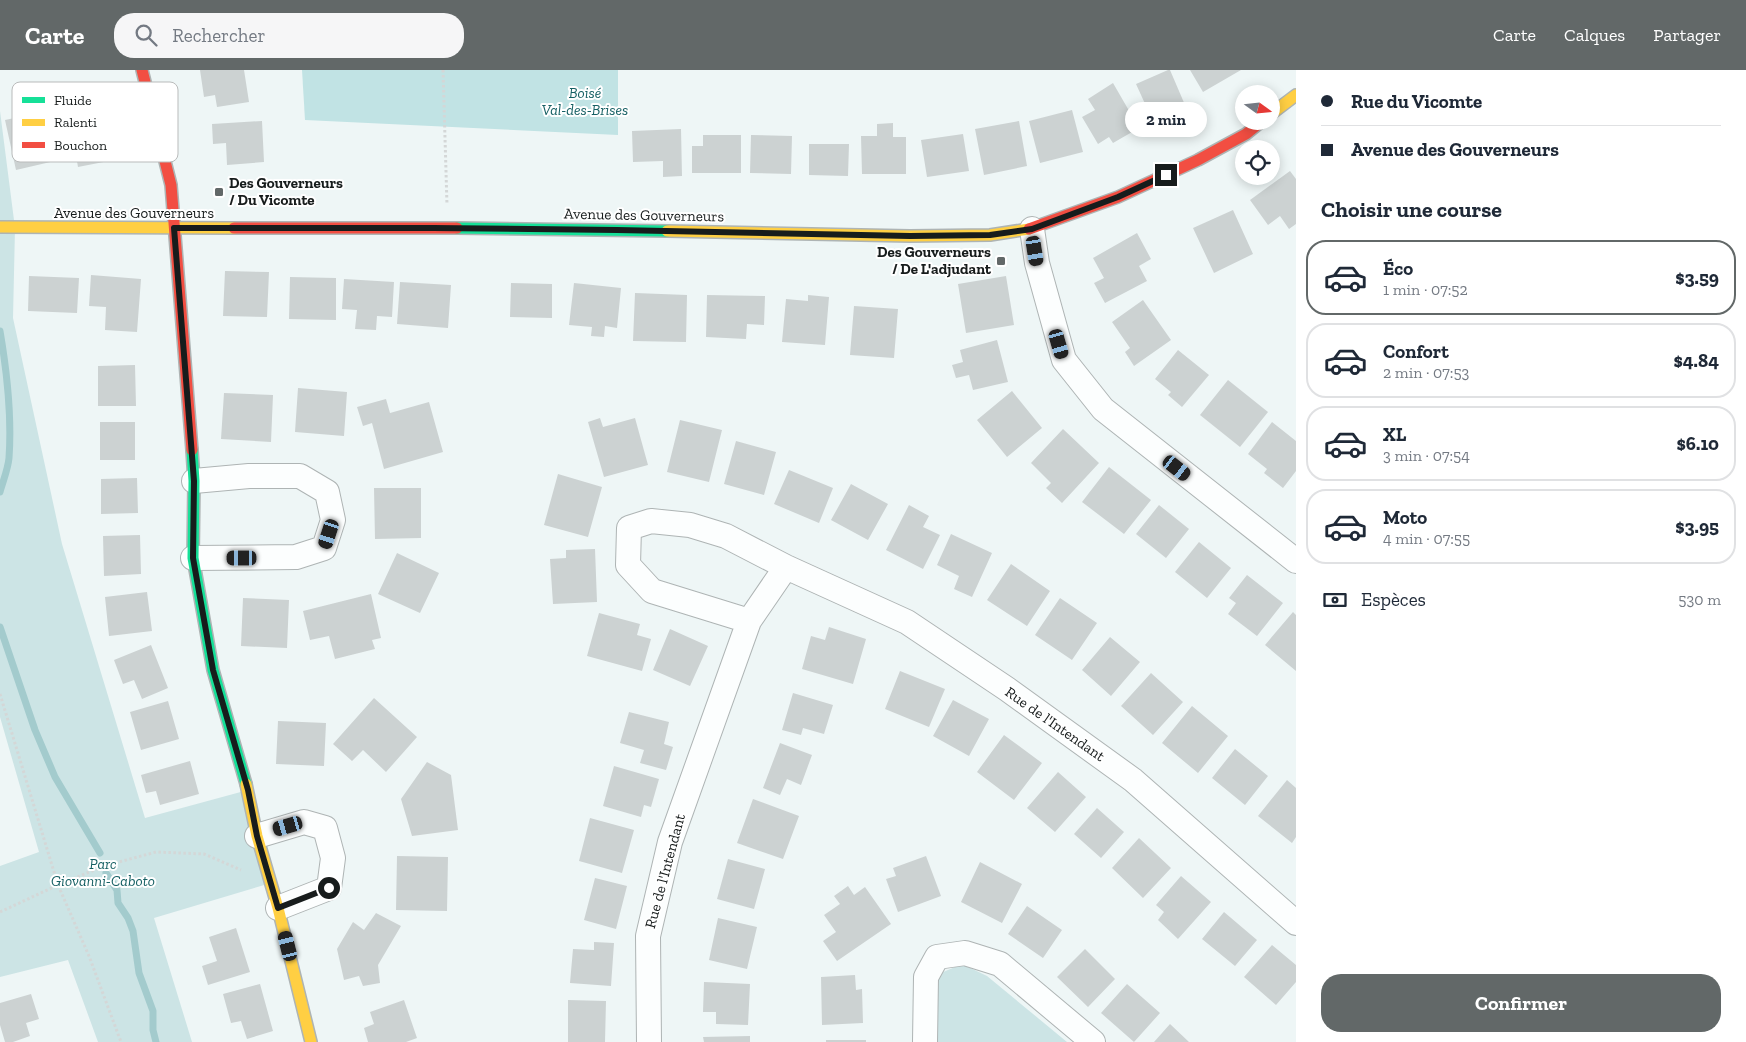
<!DOCTYPE html>
<html lang="fr">
<head>
<meta charset="utf-8">
<style>
	:root { --surface:#fff; --page:#f6f6f7; --text:#1f2937; --muted:#747a83; --line:#e0e1e3; --accent:#626868 }
	body { margin:0; font-family:"Zilla Slab",serif; background:var(--page); color:var(--text); height:100vh; display:flex; flex-direction:column; font-size:19px; white-space:nowrap }
	* { box-sizing:border-box; margin:0 }
	p { font-size:16px; color:var(--muted) }
	.icon { flex:none; width:28px; height:28px; fill:none; stroke:currentColor; stroke-width:2; stroke-linecap:round; stroke-linejoin:round }
	.map { position:relative; flex:1; overflow:hidden }
	.details { display:flex; flex-direction:column; background:var(--surface); width:450px }
	.details>* { flex:none }
	.guide { display:grid; align-content:center; height:110px; padding:0 25px; background:var(--surface) }
	.needle { width:32px; rotate:105deg }
	.buttons { position:absolute; left:1235px; top:15px; display:grid; gap:10px }
	.buttons a { display:grid; place-items:center; width:45px; height:45px; border-radius:50%; background:var(--surface); box-shadow:0 2px 12px #0003; font-size:25px }
	.end { position:absolute; width:22px; height:22px; margin:-11px; border:6px solid #171c1c; background:#fff; box-shadow:0 0 0 2px #fff }
	.from { border-radius:50% }
	.bubble { position:absolute; height:35px; border-radius:18px; background:var(--surface); box-shadow:0 2px 12px #0003; font-size:16px; font-weight:700; line-height:35px; text-align:center }
	.car { position:absolute; width:15px; height:30px; margin:-15px -8px; border-radius:6px; box-shadow:0 0 4px 1px #0007; background:linear-gradient(#222 24%,#8ab4d8 0 40%,#222 0 76%,#8ab4d8 0 86%,#222 0) }
	.guide b { display:flex; align-items:center; gap:18px; height:48px; font-size:19px }
	.guide b+b { border-top:1px solid var(--line) }
	.guide i { width:12px; height:12px; background:var(--text) }
	ul { padding:0; list-style:none }
	li { display:flex; align-items:center; gap:15px; height:75px; margin:0 10px 8px; padding:0 15px; border:2px solid var(--line); border-radius:20px }
	li div { flex:1 }
	li b { display:block; font-size:19px }
	li em { font-style:normal; font-weight:700 }
	li.selected { border-color:var(--accent) }
	li>.icon { width:45px; height:45px; stroke-width:1.5 }
	h2 { padding:0 25px; font-size:22px; line-height:60px }
	.pay { display:flex; align-items:center; gap:12px; height:55px; padding:0 25px; font-size:19px }
	.pay p { margin-inline-start:auto }
	.cta { display:flex; gap:10px; margin-top:auto; padding:10px 25px }
	.cta a { flex:1; height:58px; border-radius:20px; background:var(--accent); color:#fff; font-size:20px; font-weight:700; line-height:58px; text-align:center }
	header { display:flex; align-items:center; gap:30px; box-sizing:border-box; height:70px; padding:0 25px; background:var(--accent); color:#fff }
	header strong { font-size:24px }
	nav { display:flex; gap:28px; margin-inline-start:auto; font-size:18px }
	.search { width:350px; height:45px; background:var(--page); display:flex; align-items:center; gap:12px; box-sizing:border-box; padding:0 18px; border-radius:20px; color:var(--muted); font-size:19px }
	main { display:flex; flex:1; min-height:0 }
	.map>svg:first-child { display:block }
</style>
</head>
<body>
<header>
<strong>Carte</strong>
<div class="search"><svg class="icon" aria-label="search" viewBox="0 0 24 24"><circle cx="10" cy="10" r="6"/><path d="M15 15l6 6"/></svg>Rechercher</div>
<nav><a>Carte</a><a>Calques</a><a>Partager</a></nav>
</header>
<main>
<div class="map">
<svg width="1296" height="972" viewBox="0 0 1296 972">
	<rect width="100%" height="100%" fill="#eef6f6"/>
	<path fill="#cce4e5" d="M0,41L15,158L13,248L62,474L145,748L248,720L271,813L154,848L192,972H98L68,890L0,907V796L39,782L0,647Z
		M962,894L987,906L1067,972H935L934,906Z"/>
	<path fill="#c1e3e4" d="M302,0H618V65L305,50Z"/>
	<g fill="none" stroke-linecap="round" stroke-linejoin="round">
		<path stroke="#a3cbcd" stroke-width="7" d="M0,261C7,302 12,346 9,388C8,399 3,411 0,422
			M0,557L35,660L55,707L100,783
			M106,803L117,820L118,833L128,848L133,861L139,903L153,941V960L156,972"/>
	</g>
	<path fill="#ccd2d2" d="M200,0H244L249,32L217,37L215,25L204,27Z
		M1168,0H1170L1185,35L1152,49L1136,14Z
		M1190,0H1241L1203,22Z
		M1113,13L1139,58L1113,73L1109,67L1098,74L1082,47L1095,40L1088,29Z
		M1072,40L1083,82L1040,93L1029,51Z
		M48,41L59,90L16,100L5,50Z
		M116,49L124,88L78,97L71,58Z
		M262,51L264,92L227,95L226,73L213,74L212,54Z
		M1019,51L1027,96L984,105L975,59Z
		M893,53V67H906V104H862L861,66H877V54Z
		M681,59L682,106L663,107V91L633,92L632,61Z
		M963,64L969,101L927,107L921,70Z
		M703,65H741V103H692V76H703Z
		M751,65L792,66L791,104L750,103Z
		M809,74H849L848,106L809,105Z
		M1290,101L1296,109V154L1289,159L1280,146L1268,155L1250,130Z
		M1233,140L1253,184L1214,203L1193,158Z
		M1137,163L1151,189L1139,196L1147,211L1105,233L1094,213L1104,208L1093,188Z
		M225,201L269,202L267,247L223,246Z
		M91,205L141,209L137,262L105,260L106,237L89,236Z
		M29,206L79,208L77,243L28,241Z
		M1006,206L1014,255L966,263L958,214Z
		M290,207L336,208V250L289,249Z
		M344,209L394,212L392,247L377,246L376,260L355,259L357,240L342,239Z
		M400,212L451,215L448,258L397,254Z
		M511,213L552,214V248L510,247Z
		M574,213L621,218L617,258L605,256L604,267L591,266L592,257L569,255Z
		M635,223L687,225L686,272L633,271Z
		M707,225L765,226L764,255L747,254L746,269L706,267Z
		M808,225L829,227L825,275L782,272L786,229L808,231Z
		M1143,230L1171,270L1134,296L1125,282L1130,278L1112,252Z
		M854,236L898,239L894,288L850,285Z
		M997,270L1008,312L973,320L969,305L956,308L952,295L963,292L960,280Z
		M1178,280L1209,305L1182,337L1168,325L1171,322L1155,309Z
		M135,295L136,336H98V296Z
		M1228,310L1268,342L1240,377L1200,345Z
		M298,318L347,322L344,366L295,362Z
		M1012,321L1042,358L1007,387L977,350Z
		M224,323L273,325L271,372L221,369Z
		M386,329L390,343L429,332L443,382L384,399L372,353L363,356L357,337Z
		M600,348L603,357L635,348L648,395L604,407L588,352Z
		M680,350L722,360L709,412L667,402Z
		M100,352H135V390H100Z
		M1272,352L1296,371V401L1283,418L1264,403L1267,399L1248,384Z
		M1063,359L1099,393L1062,433L1046,418L1051,413L1031,393Z
		M736,371L776,382L764,425L724,414Z
		M1109,397L1151,430L1124,464L1082,432Z
		M789,400L833,418L819,453L774,434Z
		M558,404L602,417L588,467L544,455Z
		M137,408L138,443L101,444V409Z
		M851,414L888,434L868,470L831,450Z
		M374,418H421V468L375,469Z
		M909,435L929,446L923,457L940,465L923,499L886,480Z
		M1159,435L1189,459L1166,488L1136,464Z
		M951,464L992,483L972,527L954,519L959,506L937,495Z
		M140,465L141,504L104,506L103,466Z
		M1199,472L1231,498L1207,528L1175,502Z
		M595,479L597,532L553,534L550,489L566,488V480Z
		M397,483L439,503L420,543L378,524Z
		M1011,494L1050,521L1027,556L987,530Z
		M1247,505L1283,533L1257,566L1228,544L1236,533L1229,528Z
		M147,522L152,561L109,566L105,527Z
		M371,524L381,568L372,570L375,579L335,589L329,566L310,570L303,541Z
		M243,528L289,530L287,578L241,576Z
		M1060,528L1097,553L1072,590L1035,565Z
		M1293,542L1296,545V601L1265,575Z
		M599,543L640,554L637,565L651,569L642,601L587,586Z
		M829,557L866,569L853,614L802,599L811,566L825,570Z
		M670,559L708,576L690,616L653,600Z
		M1110,567L1140,592L1111,626L1082,600Z
		M151,575L168,618L142,629L134,610L123,614L114,590Z
		M900,601L945,619L929,657L885,639Z
		M1151,603L1183,632L1153,665L1121,636Z
		M793,623L833,635L824,664L803,658L801,665L782,660Z
		M374,628L417,667L386,702L363,680L352,691L333,674Z
		M953,630L989,649L969,686L933,666Z
		M168,631L179,669L141,680L130,642Z
		M1192,636L1228,666L1198,703L1162,673Z
		M629,642L669,652L664,674L673,677L666,700L640,693L644,680L620,673Z
		M278,651L326,653L324,696L276,694Z
		M1004,665L1042,693L1014,730L977,702Z
		M780,673L812,685L801,715L787,709L780,725L763,718Z
		M1235,679L1268,706L1245,735L1212,708Z
		M190,691L199,724L160,735L156,721L146,723L141,705Z
		M427,692L451,705L458,760L412,766L401,729Z
		M614,696L659,709L651,737L644,735L641,747L603,736Z
		M1058,702L1086,727L1055,762L1027,738Z
		M1287,710L1296,718V767L1292,773L1258,746Z
		M753,729L799,746L783,789L737,773Z
		M1097,738L1124,762L1101,788L1074,764Z
		M590,748L634,760L622,803L579,791Z
		M1139,768L1171,798L1143,828L1112,798Z
		M397,786L448,787L447,841L396,840Z
		M926,786L941,826L898,842L886,809L896,806L893,798Z
		M728,789L765,799L754,839L717,829Z
		M980,792L1022,814L1002,853L961,832Z
		M1181,806L1211,832L1178,869L1158,850L1164,842L1156,835Z
		M595,808L627,816L616,859L584,850Z
		M848,816L854,825L865,817L891,854L837,891L823,871L836,862L824,845L840,834L834,826Z
		M1027,836L1062,860L1043,888L1008,864Z
		M1224,842L1257,870L1235,896L1202,869Z
		M376,843L401,856L378,895L380,913L363,916L359,906L344,910L337,879L353,852L364,860Z
		M718,848L757,857L747,899L709,890Z
		M236,858L250,902L208,915L202,896L217,891L209,867Z
		M594,872L614,873L611,916L570,913L573,879L594,880Z
		M1272,875L1296,895V912L1276,935L1244,907Z
		M1085,879L1115,909L1088,937L1057,907Z
		M855,905L856,920L862,919L863,953L822,955L821,907Z
		M704,912L750,914L748,955L716,954V942H703Z
		M260,914L273,961L247,969L241,951L231,953L223,924Z
		M1127,914L1160,943L1134,972L1101,943Z
		M31,924L39,949L26,953L30,966L13,972H5L0,955V933Z
		M404,930L417,968L406,972H368L364,958L374,954L370,942Z
		M568,930L606,931L605,972H568Z
		M1170,954L1189,972H1154Z
		M750,966V972H704L703,967Z
		M826,970H866V972H826Z"/>
	<g fill="none" stroke-linecap="round" stroke-linejoin="round">
		<g stroke="#aeb4b4" stroke-width="26">
			<path id="street" d="M1032,159L1037,193L1064,290L1103,339L1296,491
				M193,488L296,487L324,478L333,450L327,422L300,406H249L194,411
				M749,551L652,521L628,495L629,458L651,451L690,455L726,466L786,497L907,552L1007,619L1133,710L1296,853
				M257,766L304,752L325,758L333,788L329,818L278,838
				M649,972L648,866L670,772L749,551L786,497
				M925,972L926,907L937,887L965,883L1000,894L1093,972"/>
		</g>
		<g stroke="#aeb4b4" stroke-width="14">
			<path id="fast" d="M457,158L667,161
				M192,380L194,411L193,488L213,600L246,714"/>
		</g>
		<g stroke="#aeb4b4" stroke-width="14">
			<path id="slow" d="M1271,44L1296,25
				M0,157L234,158
				M667,161L910,166L990,165L1029,159
				M246,714L257,766L278,838L311,972"/>
		</g>
		<g stroke="#aeb4b4" stroke-width="14">
			<path id="jam" d="M142,0L171,115L192,380
				M234,158H457
				M1029,159L1118,127L1198,90L1246,64L1262,51"/>
		</g>
		<path stroke="#d4d7d7" stroke-width="3" stroke-dasharray="2.5 2.5" stroke-linecap="butt" d="M443,0L447,135
			M0,624L58,815L89,886L121,972
			M0,842L58,815L104,796L156,782L204,784L241,800"/>
		<use href="#street" stroke="#fcfefe" stroke-width="24"/>
		<use href="#fast" stroke="#16e098" stroke-width="11"/>
		<use href="#slow" stroke="#ffcf43" stroke-width="11"/>
		<use href="#jam" stroke="#f24e42" stroke-width="11"/>
	</g>
	<g fill="none" stroke-linecap="round" stroke-linejoin="round">
		<path stroke="#171c1c" stroke-width="6" d="M329,818L278,838L257,766L248,720L213,600L193,488L194,411L174,158H433L617,160L910,166L990,165L1032,159L1118,127L1166,105"/>
	</g>
	<g fill="#626868" stroke="#fff" stroke-width="2">
		<rect x="214" y="117" width="10" height="10" rx="2.5"/>
		<rect x="996" y="186" width="10" height="10" rx="2.5"/>
	</g>
	<g text-anchor="middle" dominant-baseline="central" stroke-width="4" stroke-linejoin="round" paint-order="stroke">
		<g font-size="15" font-style="italic" fill="#155f63" stroke="#fff">
			<text x="585" y="23">Boisé<tspan x="585" dy="17">Val-des-Brises</tspan></text>
			<text x="103" y="794">Parc<tspan x="103" dy="17">Giovanni-Caboto</tspan></text>
		</g>
		<g font-size="15" font-weight="bold" fill="#171c1c" stroke="#fff" text-anchor="start">
			<text x="229" y="113">Des Gouverneurs<tspan x="229" dy="17">/ Du Vicomte</tspan></text>
			<text x="991" y="182" text-anchor="end">Des Gouverneurs<tspan x="991" dy="17">/ De L'adjudant</tspan></text>
		</g>
		<g font-size="15" fill="#171c1c" stroke="#fff">
			<text x="134" y="143">Avenue des Gouverneurs</text>
			<text transform="translate(644 145) rotate(1)">Avenue des Gouverneurs</text>
			<text transform="translate(1055 654) rotate(35)">Rue de l'Intendant</text>
			<text transform="translate(665 801) rotate(-75)">Rue de l'Intendant</text>
		</g>
	</g>
	<rect x="12" y="12" width="166" height="80" rx="8" fill="#fff" stroke="#b9bbbb" stroke-width="1"/>
	<rect x="22" y="27" width="23" height="6" fill="#16e098"/>
	<rect x="22" y="49" width="23" height="7" fill="#ffcf43"/>
	<rect x="22" y="72" width="23" height="6" fill="#f24e42"/>
	<g font-size="14" fill="#171c1c">
		<text x="54" y="35">Fluide</text>
		<text x="54" y="57">Ralenti</text>
		<text x="54" y="80">Bouchon</text>
	</g>
</svg>
<div class="buttons">
<a><svg class="needle" viewBox="-14 -14 28 28"><path d="M0-13l5 13h-10z" fill="#e53935"/><path d="M0 13l5-13h-10z" fill="#747a83"/></svg></a>
<a><svg class="icon" aria-label="locate" viewBox="0 0 24 24"><circle cx="12" cy="12" r="6"/><path d="M12 2v4M12 18v4M2 12h4M18 12h4"/></svg></a>
</div>
<i class="end from" style="left:329px;top:818px"></i>
<i class="end" style="left:1166px;top:105px"></i>
<div class="bubble" style="left:1125px;top:32px;width:82px">2 min</div>
<i class="car" style="left:1035px;top:181px;rotate:171deg"></i>
<i class="car" style="left:1059px;top:274px;rotate:164deg"></i>
<i class="car" style="left:1177px;top:398px;rotate:128deg"></i>
<i class="car" style="left:329px;top:464px;rotate:198deg"></i>
<i class="car" style="left:242px;top:488px;rotate:270deg"></i>
<i class="car" style="left:288px;top:756px;rotate:254deg"></i>
<i class="car" style="left:288px;top:876px;rotate:346deg"></i>
</div>
<section class="details">
<div class="guide">
<b><i class="from"></i>Rue du Vicomte</b>
<b><i></i>Avenue des Gouverneurs</b>
</div>
<h2>Choisir une course</h2>
<ul>
<li class="selected"><svg class="icon" aria-label="car" viewBox="0 0 24 24"><path d="M5 17H2v-5l4-1 3-4h7l3 4 3 1v5h-3M9 17h6M6 11h13"/><circle cx="7" cy="17" r="2"/><circle cx="17" cy="17" r="2"/></svg><div><b>Éco</b><p>1 min · 07:52</p></div><em>$3.59</em></li>
<li><svg class="icon" aria-label="car" viewBox="0 0 24 24"><path d="M5 17H2v-5l4-1 3-4h7l3 4 3 1v5h-3M9 17h6M6 11h13"/><circle cx="7" cy="17" r="2"/><circle cx="17" cy="17" r="2"/></svg><div><b>Confort</b><p>2 min · 07:53</p></div><em>$4.84</em></li>
<li><svg class="icon" aria-label="car" viewBox="0 0 24 24"><path d="M5 17H2v-5l4-1 3-4h7l3 4 3 1v5h-3M9 17h6M6 11h13"/><circle cx="7" cy="17" r="2"/><circle cx="17" cy="17" r="2"/></svg><div><b>XL</b><p>3 min · 07:54</p></div><em>$6.10</em></li>
<li><svg class="icon" aria-label="car" viewBox="0 0 24 24"><path d="M5 17H2v-5l4-1 3-4h7l3 4 3 1v5h-3M9 17h6M6 11h13"/><circle cx="7" cy="17" r="2"/><circle cx="17" cy="17" r="2"/></svg><div><b>Moto</b><p>4 min · 07:55</p></div><em>$3.95</em></li>
</ul>
<div class="pay"><svg class="icon" aria-label="cash" viewBox="0 0 24 24"><path d="M3 7h18v10H3z"/><circle cx="12" cy="12" r="2"/></svg>Espèces<p>530 m</p></div>
<div class="cta"><a>Confirmer</a></div>
</section>
</main>
</body>
</html>
